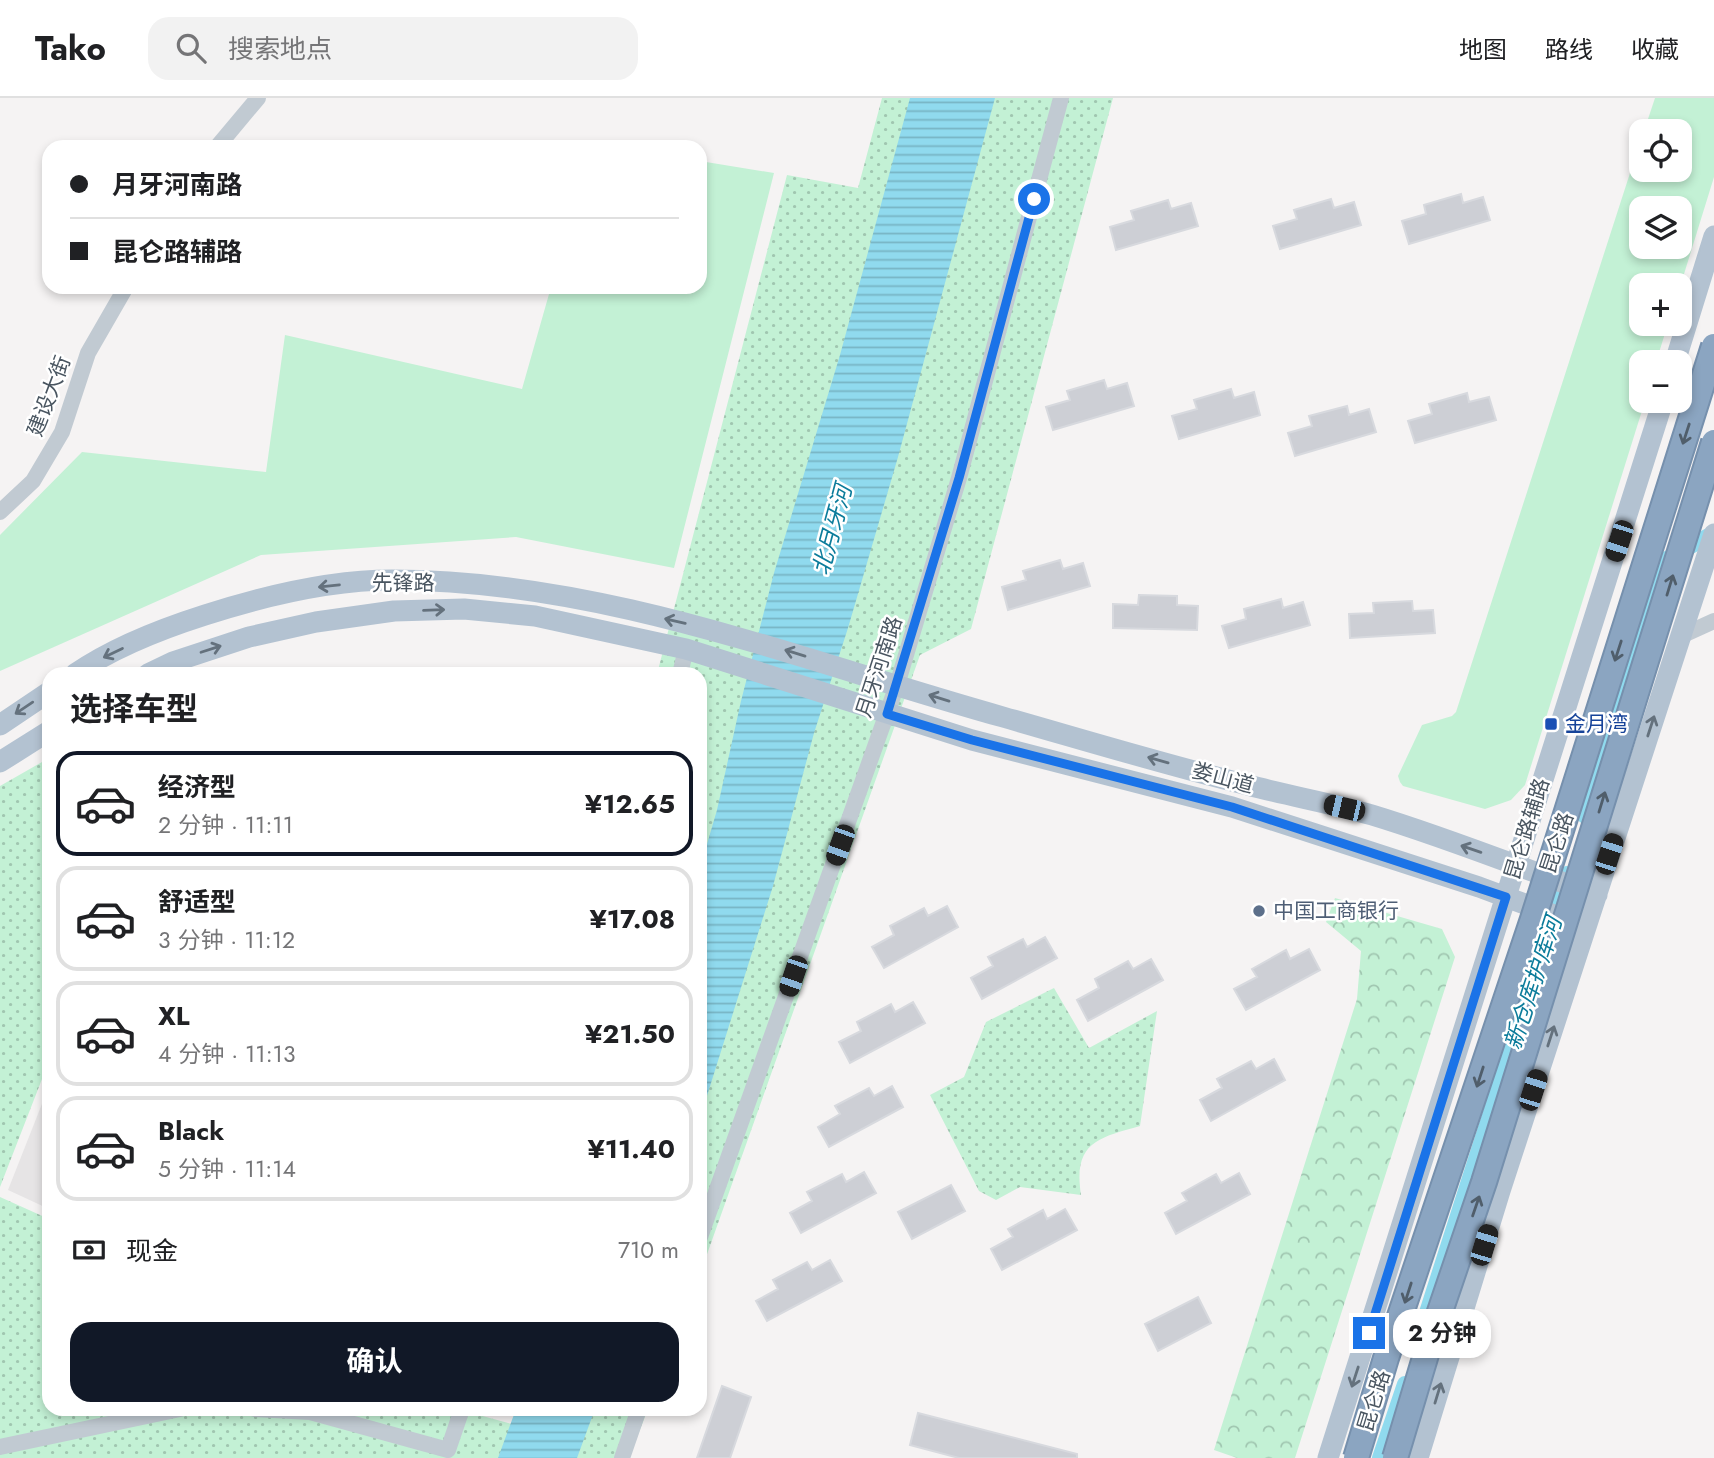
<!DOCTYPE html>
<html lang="zh">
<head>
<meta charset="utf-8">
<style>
	:root { --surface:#fff; --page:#f2f2f2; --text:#202124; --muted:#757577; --line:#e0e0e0; --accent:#111827 }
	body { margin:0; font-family:Jost,"Noto Sans SC",sans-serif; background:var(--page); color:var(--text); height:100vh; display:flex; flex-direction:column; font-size:26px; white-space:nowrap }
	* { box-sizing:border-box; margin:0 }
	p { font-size:23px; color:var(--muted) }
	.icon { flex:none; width:38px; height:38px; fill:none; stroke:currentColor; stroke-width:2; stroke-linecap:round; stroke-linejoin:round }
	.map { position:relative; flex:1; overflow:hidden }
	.side { position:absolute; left:42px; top:569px; width:665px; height:749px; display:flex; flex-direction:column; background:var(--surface); border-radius:21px; box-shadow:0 4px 10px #0003 }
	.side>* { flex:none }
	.hud { position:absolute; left:42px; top:42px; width:665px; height:154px; border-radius:21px; box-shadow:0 4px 10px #0003; display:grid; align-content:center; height:154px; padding:0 28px; background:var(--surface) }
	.fabs { position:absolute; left:1629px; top:21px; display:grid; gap:14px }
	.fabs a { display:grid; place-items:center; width:63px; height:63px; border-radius:14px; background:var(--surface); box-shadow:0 4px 10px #0003; font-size:35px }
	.end { position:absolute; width:32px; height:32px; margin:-16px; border:9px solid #1a73e8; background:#fff; box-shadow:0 0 0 4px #fff }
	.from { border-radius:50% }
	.bubble { position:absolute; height:49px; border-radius:21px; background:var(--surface); box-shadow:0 4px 10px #0003; font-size:23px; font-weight:700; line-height:49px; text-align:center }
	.car { position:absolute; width:21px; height:42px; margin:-21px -10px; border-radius:9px; box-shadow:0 0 5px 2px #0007; background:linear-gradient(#222 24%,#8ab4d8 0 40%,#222 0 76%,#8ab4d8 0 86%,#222 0) }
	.hud b { display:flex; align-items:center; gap:24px; height:66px; font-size:26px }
	.hud b+b { border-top:2px solid var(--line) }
	.hud i { width:18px; height:18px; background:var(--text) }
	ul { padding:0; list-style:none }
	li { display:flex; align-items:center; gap:21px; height:105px; margin:0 14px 10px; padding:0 14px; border:4px solid var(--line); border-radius:21px }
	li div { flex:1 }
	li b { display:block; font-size:26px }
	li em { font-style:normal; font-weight:700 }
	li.selected { border-color:var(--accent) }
	li>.icon { width:63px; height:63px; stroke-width:1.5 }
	h2 { padding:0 28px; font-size:32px; line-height:84px }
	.pay { display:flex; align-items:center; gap:18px; height:77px; padding:0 28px; font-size:26px }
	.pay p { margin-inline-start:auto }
	.cta { display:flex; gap:14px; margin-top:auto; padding:14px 28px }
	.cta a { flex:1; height:80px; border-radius:21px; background:var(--accent); color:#fff; font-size:28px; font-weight:700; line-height:80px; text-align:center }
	header { display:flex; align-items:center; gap:42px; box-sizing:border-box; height:98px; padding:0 35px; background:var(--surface); border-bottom:2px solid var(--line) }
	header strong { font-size:33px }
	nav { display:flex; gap:38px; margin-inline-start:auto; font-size:24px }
	.search { width:490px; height:63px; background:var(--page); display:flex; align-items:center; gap:18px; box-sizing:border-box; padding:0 24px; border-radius:21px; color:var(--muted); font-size:26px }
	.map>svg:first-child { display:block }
</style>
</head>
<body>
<header>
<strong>Tako</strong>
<div class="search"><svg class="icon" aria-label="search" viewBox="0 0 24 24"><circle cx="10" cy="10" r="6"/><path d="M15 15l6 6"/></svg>搜索地点</div>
<nav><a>地图</a><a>路线</a><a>收藏</a></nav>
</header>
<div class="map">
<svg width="1714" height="1360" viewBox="0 0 1714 1360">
	<defs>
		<pattern id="forest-crowns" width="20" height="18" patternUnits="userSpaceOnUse" patternTransform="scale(1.75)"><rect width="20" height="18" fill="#c3f1d5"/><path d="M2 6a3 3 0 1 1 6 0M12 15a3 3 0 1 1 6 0" fill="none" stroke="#a0c6b0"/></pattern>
		<pattern id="park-dots" width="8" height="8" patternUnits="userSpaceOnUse" patternTransform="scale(1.75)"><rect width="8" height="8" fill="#c3f1d5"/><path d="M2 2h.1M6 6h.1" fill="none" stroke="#a0c6b0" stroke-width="1.8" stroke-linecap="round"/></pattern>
		<pattern id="water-rules" width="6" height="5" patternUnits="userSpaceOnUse" patternTransform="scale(1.75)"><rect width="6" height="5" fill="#90daee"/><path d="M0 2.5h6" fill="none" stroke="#78b4c4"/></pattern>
	</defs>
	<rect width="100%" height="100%" fill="#f5f3f3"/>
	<path fill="#e6e4e5" d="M49,988V1111L8,1092Z"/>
	<path fill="#c3f1d5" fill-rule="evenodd" d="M1655,0H1714V79L1680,189L1642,187V226H1668L1656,264H1642V303H1645L1525,687L1511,702L1485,711L1403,688L1400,684L1398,678L1422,627L1452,618L1456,614L1641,41L1642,72H1680V33H1644ZM1642,110H1680V149H1642Z
		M700,63L774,75L674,470L516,439L261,457L0,573V437L82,354L266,374L285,237L522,291L551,189H700Z"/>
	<path fill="url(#forest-crowns)" d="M1335,800L1442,831L1455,859L1295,1360H1237L1214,1352L1357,901L1361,853L1326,824Z"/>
	<path fill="url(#park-dots)" d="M882,0H1113L971,531L920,557L700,1176V576H657L787,77L858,90Z
		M49,660V963L0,1089V688Z
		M1054,890L1089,950L1157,913L1140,1028C1097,1040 1073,1045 1081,1097L1020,1089L996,1102L979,1093L930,997L964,979L986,924Z
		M0,1099L49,1121V1311H457L526,1330L515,1360H0Z
		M542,1311H648L629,1360H525Z"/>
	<path fill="url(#water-rules)" d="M910,0H995L898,359L848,530L814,635L773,788L700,1020V770L717,712L741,603L774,475L840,257Z
		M516,1311H595L577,1360H498Z"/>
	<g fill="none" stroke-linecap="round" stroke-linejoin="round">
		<path stroke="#90daee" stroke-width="16" d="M1585,718L1654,484L1667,461L1714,435
			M1425,1221L1567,776
			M1380,1360L1405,1286"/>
	</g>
	<path fill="#cdcfd5" stroke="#d7d9de" stroke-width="2" d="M1461,96L1463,105L1483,99L1490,122L1409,146L1402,123L1426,116L1424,107Z
		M1331,101L1334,110L1354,104L1361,127L1280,151L1273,128L1297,121L1294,112Z
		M1168,102L1171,111L1191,105L1198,128L1116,152L1110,129L1134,122L1131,113Z
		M1104,282L1107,291L1127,285L1134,308L1053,332L1046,309L1070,302L1067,293Z
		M1231,291L1234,300L1254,294L1260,317L1179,341L1172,318L1197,311L1194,302Z
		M1467,295L1469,304L1489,299L1496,322L1415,345L1408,323L1432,316L1429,306Z
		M1347,308L1349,317L1369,311L1376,334L1295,358L1288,335L1312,328L1309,318Z
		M1060,462L1063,471L1083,465L1090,488L1008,512L1002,489L1026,482L1023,473Z
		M1139,497L1177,498V507L1198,508L1197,532L1113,530V506L1138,507Z
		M1281,501L1283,510L1303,504L1310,527L1229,550L1222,528L1246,521L1244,511Z
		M1412,503L1413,513L1433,512L1435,535L1350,540L1349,516L1374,515L1373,505Z
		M947,808L958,829L884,870L872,849L894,837L890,828L924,810L928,818Z
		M1045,839L1057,860L982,901L971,880L993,868L988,859L1023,841L1027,849Z
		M1309,851L1320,872L1246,912L1234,891L1257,879L1252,871L1286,852L1290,861Z
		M1151,861L1163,882L1088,923L1077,902L1099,890L1095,881L1128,863L1133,871Z
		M913,904L925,925L850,965L839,944L861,933L857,924L891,906L895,914Z
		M1274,961L1285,982L1211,1023L1200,1002L1222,990L1217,981L1251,963L1256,971Z
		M892,988L903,1009L829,1049L818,1029L840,1016L835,1008L869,990L874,998Z
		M864,1074L876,1095L801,1135L790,1115L812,1103L807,1094L842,1076L846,1084Z
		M1239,1075L1250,1096L1176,1136L1165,1115L1187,1103L1182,1095L1216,1076L1221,1085Z
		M951,1087L965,1113L912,1141L898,1114Z
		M1065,1111L1077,1132L1002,1172L991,1151L1013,1139L1008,1131L1043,1112L1047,1121Z
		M830,1162L842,1183L767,1223L756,1203L778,1191L773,1182L807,1164L812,1172Z
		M1198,1199L1211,1225L1158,1253L1145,1226Z
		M722,1288L751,1299L730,1360H697Z
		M918,1315L1077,1356V1360H959L910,1347Z"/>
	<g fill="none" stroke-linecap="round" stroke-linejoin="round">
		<path stroke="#c1cad2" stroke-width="16" d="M217,49L258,0
			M0,414L33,383L62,334L88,255L126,189
			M1681,538L1714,523
			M680,576L686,551
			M700,1139L897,587L959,380L1061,0
			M255,1311L310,1314L448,1352L462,1311
			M0,1349L180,1311
			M622,1360L639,1311"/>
		<path stroke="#b3c2d1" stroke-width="21" d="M1675,264L1714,138
			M75,576C114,549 161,531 205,517C264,498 330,482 392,482C604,482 802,563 1003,619C1084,642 1166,667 1248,687C1289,698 1331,705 1372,717C1448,740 1522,770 1597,797
			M148,576L173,564L249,539L316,524L394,513L464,511L535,518L686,551L972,642L1232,709L1479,789L1586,829
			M0,627L49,594
			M0,664L49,633
			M1328,1360L1663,303
			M1418,1360L1500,1093L1714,436"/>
		<g stroke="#7690ad" stroke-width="28" stroke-linecap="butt">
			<path id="highway-bridge" d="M1356,1360L1386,1260L1533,821L1714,248
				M1395,1360L1430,1243L1484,1084L1714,344"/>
		</g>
		<use href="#highway-bridge" stroke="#8ba5c1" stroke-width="24"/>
	</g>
	<defs><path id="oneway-shaft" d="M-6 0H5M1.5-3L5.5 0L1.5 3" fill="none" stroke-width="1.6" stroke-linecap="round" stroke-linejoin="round" transform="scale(1.75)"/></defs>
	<g stroke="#505e6b">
		<use href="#oneway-shaft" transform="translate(1686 336) rotate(108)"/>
		<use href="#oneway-shaft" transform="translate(1670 487) rotate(-73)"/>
		<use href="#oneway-shaft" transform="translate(1618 553) rotate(108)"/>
		<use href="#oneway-shaft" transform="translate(1602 704) rotate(-73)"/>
		<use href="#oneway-shaft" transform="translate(1480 979) rotate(108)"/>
		<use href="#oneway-shaft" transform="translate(1476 1108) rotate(-71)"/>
		<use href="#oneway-shaft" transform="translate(1408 1195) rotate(108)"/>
	</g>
	<g stroke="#64717d">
		<use href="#oneway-shaft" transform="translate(329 488) rotate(174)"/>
		<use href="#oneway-shaft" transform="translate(434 512) rotate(-2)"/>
		<use href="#oneway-shaft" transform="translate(675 523) rotate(-167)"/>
		<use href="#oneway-shaft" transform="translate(211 551) rotate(-18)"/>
		<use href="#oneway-shaft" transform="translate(113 555) rotate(154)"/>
		<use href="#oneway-shaft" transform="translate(795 555) rotate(-163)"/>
		<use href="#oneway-shaft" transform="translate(939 600) rotate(-163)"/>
		<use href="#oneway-shaft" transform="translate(24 610) rotate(146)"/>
		<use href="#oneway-shaft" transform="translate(1651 628) rotate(-72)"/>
		<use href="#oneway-shaft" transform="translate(1158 662) rotate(-164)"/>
		<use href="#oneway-shaft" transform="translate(1471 751) rotate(-161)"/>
		<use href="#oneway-shaft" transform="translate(1551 938) rotate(-72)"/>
		<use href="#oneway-shaft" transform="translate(1355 1279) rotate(108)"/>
		<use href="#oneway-shaft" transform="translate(1438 1295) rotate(-73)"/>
	</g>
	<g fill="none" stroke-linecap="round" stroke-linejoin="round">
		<path stroke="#1a73e8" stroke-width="9" d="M1034,101L959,380L887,616L972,642L1232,709L1506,799L1369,1235"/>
	</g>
	<rect fill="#1a4fb4" stroke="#fff" stroke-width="2.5" x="1544" y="619" width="14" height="14" rx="3.5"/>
	<circle fill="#5c6f8a" stroke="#fff" stroke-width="2.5" cx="1259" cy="813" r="7"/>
	<g text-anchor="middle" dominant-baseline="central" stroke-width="5" stroke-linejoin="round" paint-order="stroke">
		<g font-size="21" fill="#4a5661" stroke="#fff">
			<text transform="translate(49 298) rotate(-69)">建设大街</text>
			<text x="403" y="485">先锋路</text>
			<text transform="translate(879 569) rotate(-72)">月牙河南路</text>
			<text transform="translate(1223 680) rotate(15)">娄山道</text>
			<text transform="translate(1527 731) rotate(-73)">昆仑路辅路</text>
			<text transform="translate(1557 745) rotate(-72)">昆仑路</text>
			<text transform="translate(1374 1303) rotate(-73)">昆仑路</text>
		</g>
		<g font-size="21" fill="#164399" stroke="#fff" text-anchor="start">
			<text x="1565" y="626">金月湾</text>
		</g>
		<g font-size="21" fill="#4e5e75" stroke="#fff" text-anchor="start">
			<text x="1273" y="813">中国工商银行</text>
		</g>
		<g font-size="23" font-style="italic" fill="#0c7c9b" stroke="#fff">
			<text transform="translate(832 432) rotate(-75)">北月牙河</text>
			<text transform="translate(1533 885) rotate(-72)">新仓库护库河</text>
		</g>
	</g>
</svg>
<div class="fabs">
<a><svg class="icon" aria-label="locate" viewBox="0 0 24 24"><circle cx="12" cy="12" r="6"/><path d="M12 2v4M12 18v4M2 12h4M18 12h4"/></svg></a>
<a><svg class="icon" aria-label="layers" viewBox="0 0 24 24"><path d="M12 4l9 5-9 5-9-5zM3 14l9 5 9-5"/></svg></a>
<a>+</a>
<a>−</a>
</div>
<i class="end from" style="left:1034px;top:101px"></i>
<i class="end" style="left:1369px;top:1235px"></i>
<div class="bubble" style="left:1393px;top:1211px;width:98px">2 分钟</div>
<i class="car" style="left:1619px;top:443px;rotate:198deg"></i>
<i class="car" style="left:1344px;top:710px;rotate:283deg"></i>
<i class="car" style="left:840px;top:747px;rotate:200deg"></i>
<i class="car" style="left:1609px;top:756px;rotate:18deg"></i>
<i class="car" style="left:793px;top:878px;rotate:199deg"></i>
<i class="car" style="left:1533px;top:992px;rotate:18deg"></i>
<i class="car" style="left:1484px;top:1147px;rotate:17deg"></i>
<div class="hud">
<b><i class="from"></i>月牙河南路</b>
<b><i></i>昆仑路辅路</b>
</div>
<section class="side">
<h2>选择车型</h2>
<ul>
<li class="selected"><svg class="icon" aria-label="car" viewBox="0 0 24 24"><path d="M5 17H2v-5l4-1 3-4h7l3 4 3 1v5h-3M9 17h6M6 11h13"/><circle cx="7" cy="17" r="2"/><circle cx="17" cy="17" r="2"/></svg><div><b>经济型</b><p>2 分钟 · 11:11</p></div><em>¥12.65</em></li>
<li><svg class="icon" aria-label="car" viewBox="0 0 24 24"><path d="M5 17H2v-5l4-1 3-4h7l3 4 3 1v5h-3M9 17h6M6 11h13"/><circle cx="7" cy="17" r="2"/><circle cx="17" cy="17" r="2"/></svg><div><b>舒适型</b><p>3 分钟 · 11:12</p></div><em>¥17.08</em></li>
<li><svg class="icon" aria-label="car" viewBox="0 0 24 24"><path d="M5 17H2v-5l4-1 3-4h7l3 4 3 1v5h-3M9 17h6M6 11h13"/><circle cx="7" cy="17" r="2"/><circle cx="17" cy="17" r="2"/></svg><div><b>XL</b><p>4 分钟 · 11:13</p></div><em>¥21.50</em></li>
<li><svg class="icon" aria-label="car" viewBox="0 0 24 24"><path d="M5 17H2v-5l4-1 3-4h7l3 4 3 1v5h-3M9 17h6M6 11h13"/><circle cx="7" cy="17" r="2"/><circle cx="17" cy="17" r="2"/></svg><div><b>Black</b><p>5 分钟 · 11:14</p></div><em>¥11.40</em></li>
</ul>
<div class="pay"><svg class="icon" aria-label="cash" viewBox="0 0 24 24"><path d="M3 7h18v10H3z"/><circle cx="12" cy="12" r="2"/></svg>现金<p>710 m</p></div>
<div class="cta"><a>确认</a></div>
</section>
</div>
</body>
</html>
